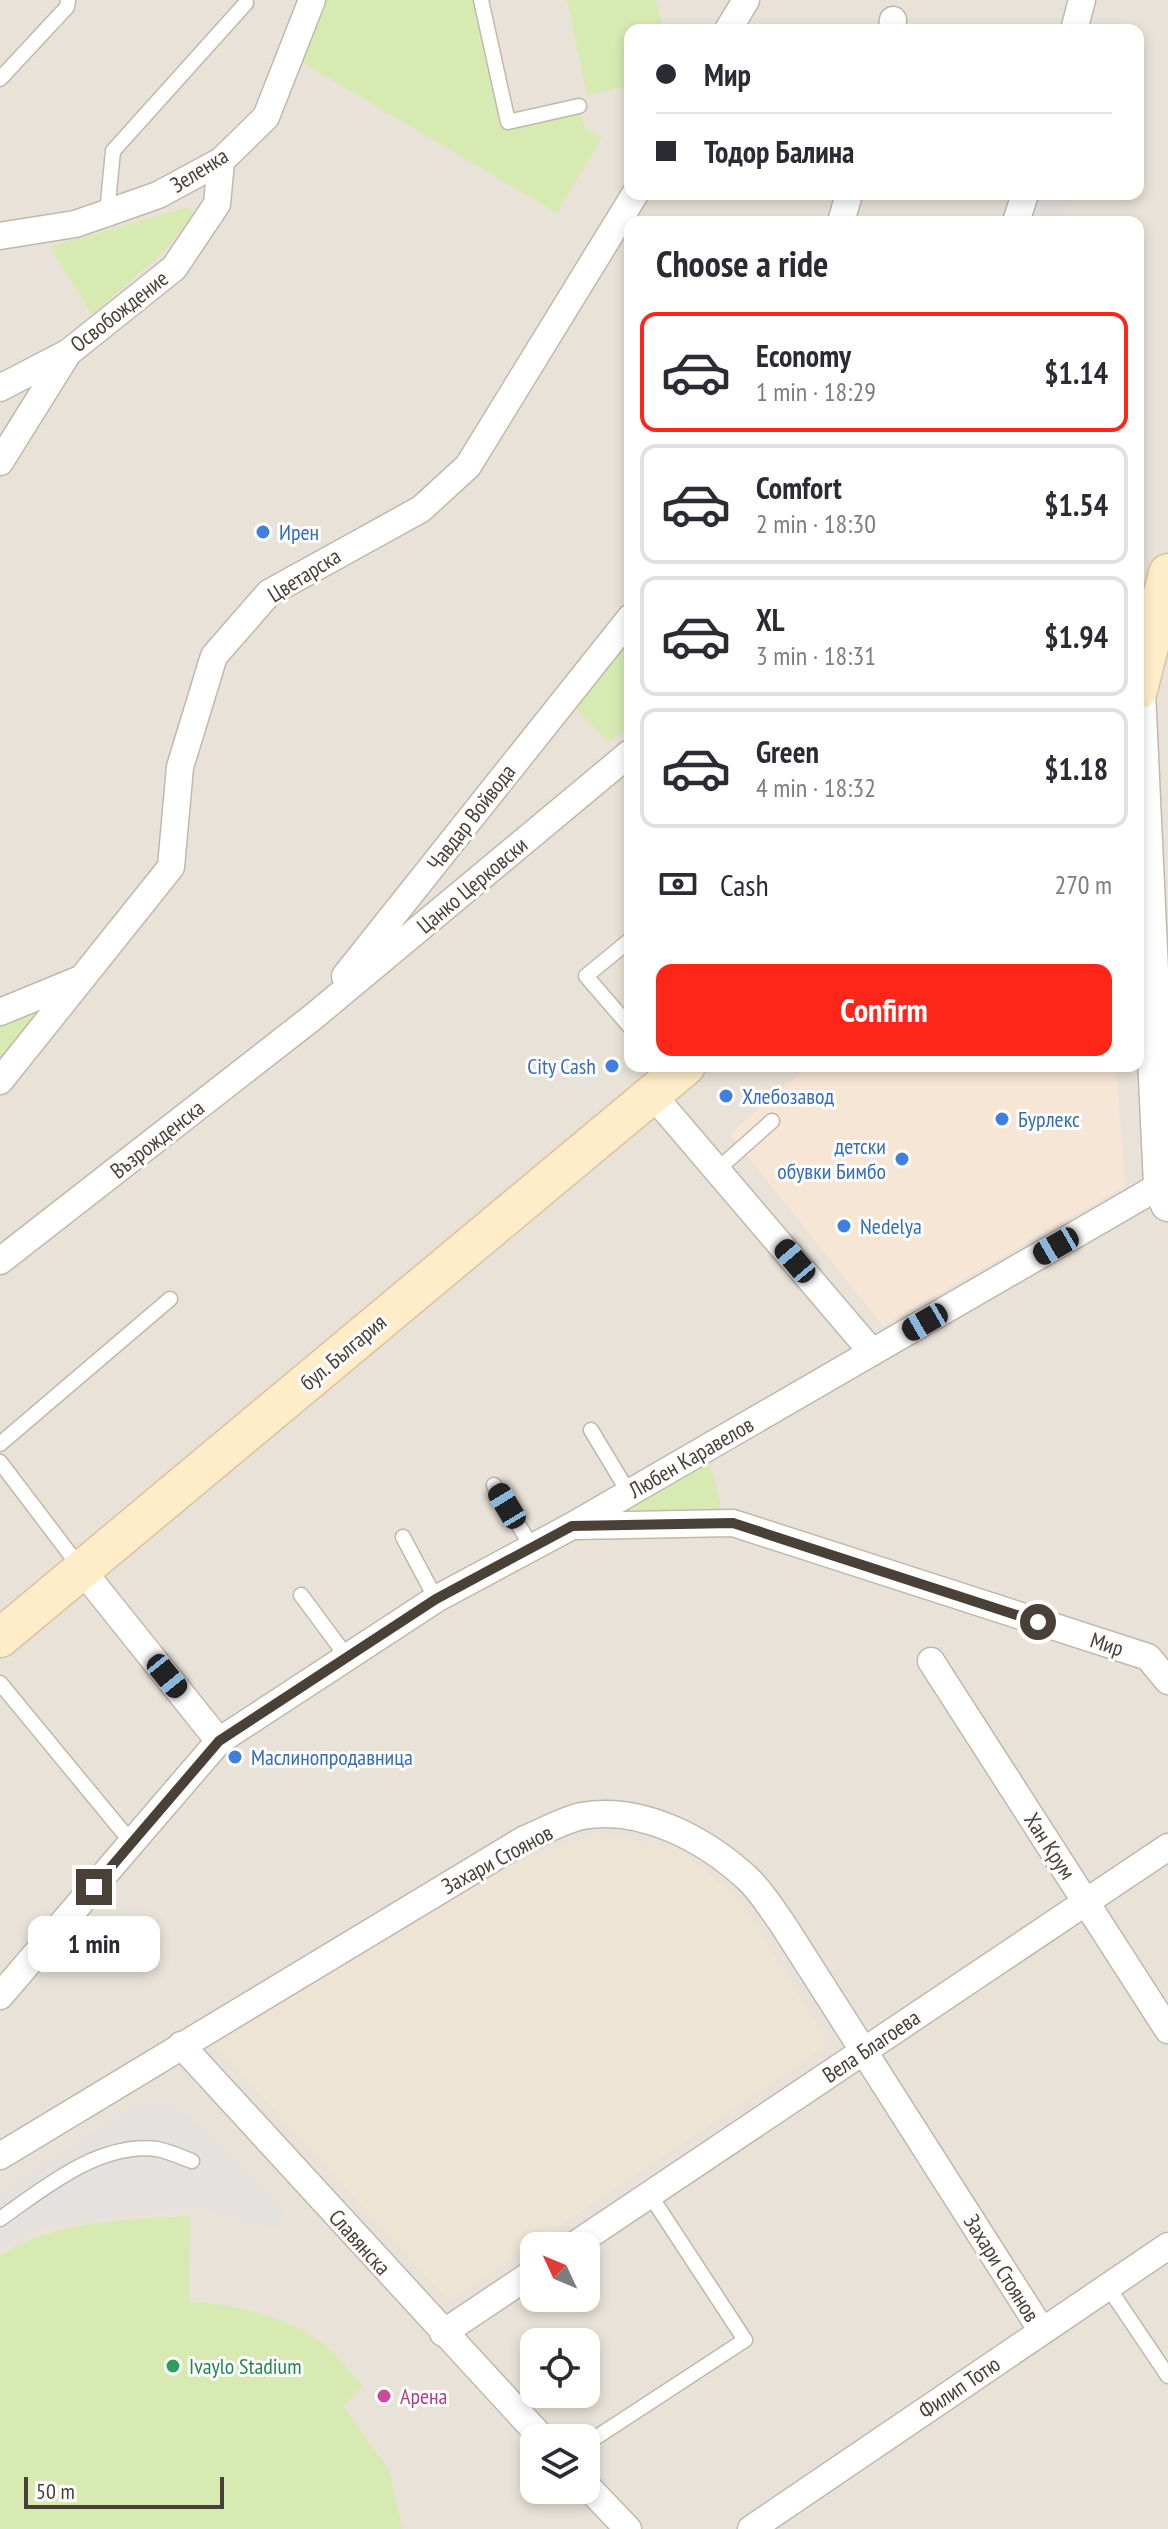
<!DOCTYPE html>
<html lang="en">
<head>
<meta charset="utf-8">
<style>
	:root { --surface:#fff; --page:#f7f7f7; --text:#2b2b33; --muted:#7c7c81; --line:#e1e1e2; --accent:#fe2618 }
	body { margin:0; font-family:"PT Sans Narrow",sans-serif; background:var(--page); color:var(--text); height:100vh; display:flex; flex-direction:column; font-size:30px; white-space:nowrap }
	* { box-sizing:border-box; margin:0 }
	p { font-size:26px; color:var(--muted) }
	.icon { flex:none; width:44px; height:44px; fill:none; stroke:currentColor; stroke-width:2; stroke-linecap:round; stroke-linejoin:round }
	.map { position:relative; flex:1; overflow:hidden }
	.sheet { position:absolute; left:624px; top:216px; width:520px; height:856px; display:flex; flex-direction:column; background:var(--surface); border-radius:16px; box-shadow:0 4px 12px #0003 }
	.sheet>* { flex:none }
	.guide { position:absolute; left:624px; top:24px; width:520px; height:176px; border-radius:16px; box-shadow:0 4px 12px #0003; display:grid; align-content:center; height:176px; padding:0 32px; background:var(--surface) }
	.needle { width:52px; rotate:314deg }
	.controls { position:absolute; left:520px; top:2232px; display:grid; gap:16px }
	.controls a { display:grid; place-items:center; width:80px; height:80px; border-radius:16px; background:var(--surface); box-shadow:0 4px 12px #0003; font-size:40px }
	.scale { position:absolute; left:24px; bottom:20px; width:200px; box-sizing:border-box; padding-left:8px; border:4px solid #494137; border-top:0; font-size:22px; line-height:28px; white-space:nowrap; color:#494137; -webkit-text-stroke:6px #fff; paint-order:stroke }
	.end { position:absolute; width:36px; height:36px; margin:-18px; border:10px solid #494137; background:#fff; box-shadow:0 0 0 4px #fff }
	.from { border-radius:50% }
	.bubble { position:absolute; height:56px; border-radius:16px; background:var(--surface); box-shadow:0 4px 12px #0003; font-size:26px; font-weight:600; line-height:56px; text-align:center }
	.car { position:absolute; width:24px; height:48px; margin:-24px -12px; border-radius:10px; box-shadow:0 0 6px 2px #0007; background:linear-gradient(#222 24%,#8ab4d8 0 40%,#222 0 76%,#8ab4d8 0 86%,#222 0) }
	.guide b { display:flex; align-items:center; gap:28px; height:76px; font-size:30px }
	.guide b+b { border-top:2px solid var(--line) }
	.guide i { width:20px; height:20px; background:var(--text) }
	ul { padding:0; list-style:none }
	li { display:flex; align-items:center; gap:24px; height:120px; margin:0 16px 12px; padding:0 16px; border:4px solid var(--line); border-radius:16px }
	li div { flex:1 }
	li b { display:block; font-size:30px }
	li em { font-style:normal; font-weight:600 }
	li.active { border-color:var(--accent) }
	li>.icon { width:72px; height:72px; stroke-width:1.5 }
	h2 { padding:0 32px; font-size:36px; line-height:96px }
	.pay { display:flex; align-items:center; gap:20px; height:88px; padding:0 32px; font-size:30px }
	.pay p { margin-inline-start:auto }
	.action { display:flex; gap:16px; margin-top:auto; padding:16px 32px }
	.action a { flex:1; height:92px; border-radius:16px; background:var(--accent); color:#fff; font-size:32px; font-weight:600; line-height:92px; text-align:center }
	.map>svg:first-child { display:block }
</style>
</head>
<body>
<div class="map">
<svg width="1168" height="2529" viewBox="0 0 1168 2529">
	<rect width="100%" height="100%" fill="#f5f1ea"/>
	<path fill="#e9e2d8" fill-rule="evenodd" d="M0,0H1168V2529H0ZM630,30H1138V194H630ZM630,222H1138V1066H630ZM534,2246H586V2298H534ZM534,2342H586V2394H534ZM534,2438H586V2490H534Z"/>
	<path fill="#f7e6d5" d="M808,1066H1116L1125,1186L883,1326L730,1134Z"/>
	<path fill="#eee4d3" d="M601,1834L679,1848L741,1902L829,2044L449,2301L213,2043L522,1860Z"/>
	<path fill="#d6eab2" d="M312,0H481L508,122L579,106L584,127L602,138L557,213L288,54Z
		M567,0H656L663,30H630V86L587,95Z
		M188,207L193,215L166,249L92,315L50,247Z
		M630,639V724L608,743L576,708Z
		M66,991L0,1072V1019Z
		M709,1459L723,1515L629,1509Z
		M190,2216L189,2301C236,2306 292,2316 329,2349C341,2360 352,2374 363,2386L343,2406L390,2472L402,2529H0V2256C53,2220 129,2220 190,2216Z"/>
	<path fill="#e4e1de" d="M1038,194H1070L1061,222H1029Z
		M164,2104L185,2113L283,2208L278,2228L192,2206L42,2226L0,2247V2193L135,2106Z"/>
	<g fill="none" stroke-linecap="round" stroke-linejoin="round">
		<g stroke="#c1b8ac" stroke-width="17">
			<path id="service" d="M481,0L508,122L579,106
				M0,79L67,7L68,0
				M107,213L113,151L246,3
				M630,940L586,976L630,1027
				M717,1170L772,1121
				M591,1430L629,1493
				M0,1444L170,1299
				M0,1462L82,1570
				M494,1485L532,1547
				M403,1537L436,1599
				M301,1595L347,1657
				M0,1683L132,1843
				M0,2219C44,2188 99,2142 157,2149C168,2151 181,2157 192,2161
				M1108,2287L1168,2376
				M586,2444L745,2340L650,2195"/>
		</g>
		<g stroke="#c1b8ac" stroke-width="29">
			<path id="minor" d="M728,30L746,0
				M892,30L893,20
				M1074,30L1082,0
				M841,222L849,194
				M1016,222L1025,194
				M0,236L75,224L107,213L158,195L221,161L266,117L312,0
				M0,388L69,352L174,268L217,204L221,161
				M0,462L68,353
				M345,976L630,618
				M0,1012L78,980
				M0,1081L171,867L180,767L214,656L269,593L421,509L468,466L635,194
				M652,1094L872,1352
				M0,1261L313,1017L630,753
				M576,1526L733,1523L1148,1657L1168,1681
				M82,1570L219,1741
				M931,1661L1168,2030
				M0,1996L219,1741L436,1599L572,1526L1168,1181
				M181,2045L542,2438
				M0,2156L525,1839C543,1832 563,1820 582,1816C642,1805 706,1840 748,1879C761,1891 771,1908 782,1923L1042,2331
				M573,2246L1168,1847
				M443,2333L534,2272
				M586,2485L628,2529
				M751,2529L1168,2246"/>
		</g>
		<g stroke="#c1b8ac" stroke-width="37">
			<path id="tertiary" d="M1138,692L1161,1185L1168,1204"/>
		</g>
		<g stroke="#d9c39b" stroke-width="41">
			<path id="secondary" d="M1138,690L1168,573
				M0,1638L686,1066"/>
		</g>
		<use href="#service" stroke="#fff" stroke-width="14"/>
		<use href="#minor" stroke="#fff" stroke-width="26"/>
		<use href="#tertiary" stroke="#fff" stroke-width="34"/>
		<use href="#secondary" stroke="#ffedca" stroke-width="38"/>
	</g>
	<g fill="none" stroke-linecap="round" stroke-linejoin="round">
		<path stroke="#494137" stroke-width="10" d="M94,1887L219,1741L436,1599L572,1526L733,1523L1038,1622"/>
	</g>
	<g fill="#3f7fe0" stroke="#fff" stroke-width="3">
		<circle cx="263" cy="532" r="8"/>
		<circle cx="612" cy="1066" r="8"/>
		<circle cx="726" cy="1096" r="8"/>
		<circle cx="1002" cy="1119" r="8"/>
		<circle cx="902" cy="1159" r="8"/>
		<circle cx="844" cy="1226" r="8"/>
		<circle cx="235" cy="1757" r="8"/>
	</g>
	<circle fill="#2e9e5b" stroke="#fff" stroke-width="3" cx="173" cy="2366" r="8"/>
	<circle fill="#d1479c" stroke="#fff" stroke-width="3" cx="384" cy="2396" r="8"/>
	<g text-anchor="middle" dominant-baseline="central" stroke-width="6" stroke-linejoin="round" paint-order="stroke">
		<g font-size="22" fill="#494137" stroke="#fff">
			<text transform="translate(199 170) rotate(-32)">Зеленка</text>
			<text transform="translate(119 311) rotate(-38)">Освобождение</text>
			<text transform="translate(304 575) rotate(-32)">Цветарска</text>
			<text transform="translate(471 817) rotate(-52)">Чавдар Войвода</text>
			<text transform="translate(472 885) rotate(-40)">Цанко Церковски</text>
			<text transform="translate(157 1139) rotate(-38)">Възрожденска</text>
			<text transform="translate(343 1352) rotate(-40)">бул. България</text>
			<text transform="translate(691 1457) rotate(-30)">Любен Каравелов</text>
			<text transform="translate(1107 1644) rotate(18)">Мир</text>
			<text transform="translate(1050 1846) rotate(57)">Хан Крум</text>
			<text transform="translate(497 1859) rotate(-28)">Захари Стоянов</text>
			<text transform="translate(871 2046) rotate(-34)">Вела Благоева</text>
			<text transform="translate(360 2242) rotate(48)">Славянска</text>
			<text transform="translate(1002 2268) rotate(58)">Захари Стоянов</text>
			<text transform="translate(959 2387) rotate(-34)">Филип Тотю</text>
		</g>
		<g font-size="22" fill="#366cbe" stroke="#fff" text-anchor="start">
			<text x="279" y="532">Ирен</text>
			<text x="596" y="1066" text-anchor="end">City Cash</text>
			<text x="742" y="1096">Хлебозавод</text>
			<text x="1018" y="1119">Бурлекс</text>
			<text x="886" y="1146" text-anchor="end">детски<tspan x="886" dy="25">обувки Бимбо</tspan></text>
			<text x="860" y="1226">Nedelya</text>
			<text x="251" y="1757">Маслинопродавница</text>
		</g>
		<g font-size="22" fill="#27864d" stroke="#fff" text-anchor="start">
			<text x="189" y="2366">Ivaylo Stadium</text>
		</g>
		<g font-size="22" fill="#b23c85" stroke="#fff" text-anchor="start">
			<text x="400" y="2396">Арена</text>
		</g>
	</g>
</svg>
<div class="controls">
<a><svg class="needle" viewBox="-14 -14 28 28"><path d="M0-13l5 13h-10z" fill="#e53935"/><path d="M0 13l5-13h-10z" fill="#7c7c81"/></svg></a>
<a><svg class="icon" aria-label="locate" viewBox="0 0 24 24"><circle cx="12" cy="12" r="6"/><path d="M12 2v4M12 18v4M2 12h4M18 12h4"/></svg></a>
<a><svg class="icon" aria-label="layers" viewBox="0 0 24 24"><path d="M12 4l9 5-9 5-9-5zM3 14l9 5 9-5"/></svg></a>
</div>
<div class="scale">50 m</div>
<i class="end from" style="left:1038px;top:1622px"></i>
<i class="end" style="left:94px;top:1887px"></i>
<div class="bubble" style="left:28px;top:1916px;width:132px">1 min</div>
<i class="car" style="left:1056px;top:1246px;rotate:240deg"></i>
<i class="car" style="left:795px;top:1261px;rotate:320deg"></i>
<i class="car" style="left:925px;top:1322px;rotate:240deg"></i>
<i class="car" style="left:507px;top:1506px;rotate:329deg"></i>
<i class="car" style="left:167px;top:1676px;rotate:141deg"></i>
<div class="guide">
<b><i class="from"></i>Мир</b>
<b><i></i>Тодор Балина</b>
</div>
<section class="sheet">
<h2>Choose a ride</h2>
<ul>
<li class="active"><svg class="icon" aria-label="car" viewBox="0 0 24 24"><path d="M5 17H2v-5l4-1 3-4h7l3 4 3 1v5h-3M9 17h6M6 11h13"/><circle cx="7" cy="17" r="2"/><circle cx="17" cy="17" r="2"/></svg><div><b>Economy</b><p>1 min · 18:29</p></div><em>$1.14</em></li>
<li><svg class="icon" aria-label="car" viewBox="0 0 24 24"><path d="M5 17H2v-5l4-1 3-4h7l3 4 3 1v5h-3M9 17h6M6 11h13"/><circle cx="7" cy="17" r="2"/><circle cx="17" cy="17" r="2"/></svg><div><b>Comfort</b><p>2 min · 18:30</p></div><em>$1.54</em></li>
<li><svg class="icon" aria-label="car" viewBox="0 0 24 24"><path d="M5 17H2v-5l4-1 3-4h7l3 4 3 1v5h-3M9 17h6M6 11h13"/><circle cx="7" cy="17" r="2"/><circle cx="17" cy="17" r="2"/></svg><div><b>XL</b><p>3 min · 18:31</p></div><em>$1.94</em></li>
<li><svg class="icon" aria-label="car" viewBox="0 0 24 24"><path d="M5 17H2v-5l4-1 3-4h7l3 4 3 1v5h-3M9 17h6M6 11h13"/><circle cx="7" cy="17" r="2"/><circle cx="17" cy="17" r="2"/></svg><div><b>Green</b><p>4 min · 18:32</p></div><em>$1.18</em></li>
</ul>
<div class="pay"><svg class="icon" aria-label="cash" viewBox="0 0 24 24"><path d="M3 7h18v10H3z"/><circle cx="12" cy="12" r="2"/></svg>Cash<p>270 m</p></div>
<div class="action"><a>Confirm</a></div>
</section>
</div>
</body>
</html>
